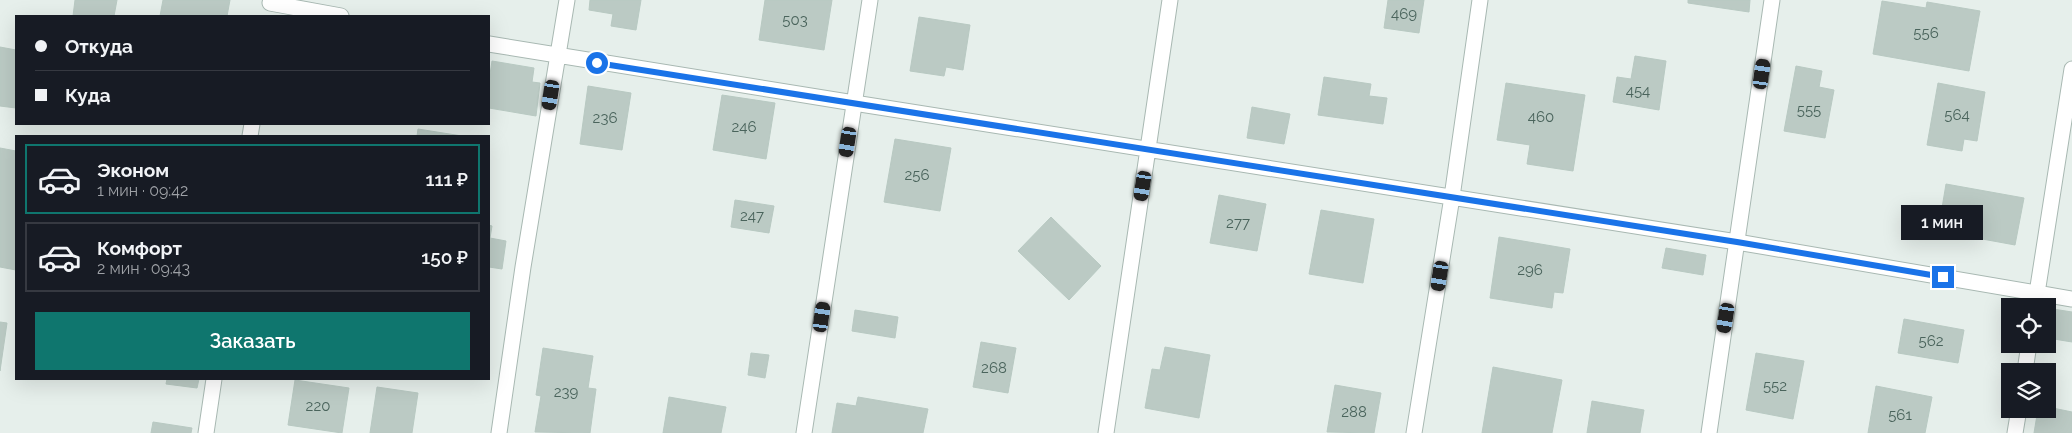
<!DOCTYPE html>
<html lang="ru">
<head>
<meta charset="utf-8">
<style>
	:root { --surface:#171b24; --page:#242831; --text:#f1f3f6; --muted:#9ea1a6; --line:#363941; --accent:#0f766e }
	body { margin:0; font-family:Raleway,sans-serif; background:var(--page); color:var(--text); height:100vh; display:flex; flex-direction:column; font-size:19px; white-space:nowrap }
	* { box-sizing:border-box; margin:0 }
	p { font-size:16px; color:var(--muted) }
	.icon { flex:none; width:28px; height:28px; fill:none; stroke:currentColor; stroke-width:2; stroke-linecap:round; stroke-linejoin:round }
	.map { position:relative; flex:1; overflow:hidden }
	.panel { position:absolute; left:15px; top:135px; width:475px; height:245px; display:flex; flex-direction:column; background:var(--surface); border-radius:0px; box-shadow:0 5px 20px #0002 }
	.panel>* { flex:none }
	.top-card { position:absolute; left:15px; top:15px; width:475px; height:110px; border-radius:0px; box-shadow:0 5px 20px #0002; display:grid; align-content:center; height:110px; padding:0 20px; background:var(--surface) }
	.controls { position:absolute; left:2001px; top:298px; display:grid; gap:10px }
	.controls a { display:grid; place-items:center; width:55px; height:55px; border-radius:0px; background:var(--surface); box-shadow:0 5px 20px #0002; font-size:25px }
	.end { position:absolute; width:22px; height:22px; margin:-11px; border:6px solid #1a73e8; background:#fff; box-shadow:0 0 0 2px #fff }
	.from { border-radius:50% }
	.bubble { position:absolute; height:35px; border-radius:0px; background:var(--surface); box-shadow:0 5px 20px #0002; font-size:16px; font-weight:600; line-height:35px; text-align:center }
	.car { position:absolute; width:15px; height:30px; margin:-15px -8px; border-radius:6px; box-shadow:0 0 4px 1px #0007; background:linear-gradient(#222 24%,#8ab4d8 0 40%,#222 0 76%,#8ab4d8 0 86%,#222 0) }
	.top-card b { display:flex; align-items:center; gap:18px; height:48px; font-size:19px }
	.top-card b+b { border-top:1px solid var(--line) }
	.top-card i { width:12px; height:12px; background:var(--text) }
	ul { padding:9px 0 0; list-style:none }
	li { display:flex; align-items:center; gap:15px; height:70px; margin:0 10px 8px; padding:0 10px; border:2px solid var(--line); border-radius:0px }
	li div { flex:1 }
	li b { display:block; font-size:19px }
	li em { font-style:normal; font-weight:600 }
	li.current { border-color:var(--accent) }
	li>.icon { width:45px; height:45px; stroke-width:1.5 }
	.button { display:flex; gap:10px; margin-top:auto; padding:10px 20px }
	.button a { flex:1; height:58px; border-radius:0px; background:var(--accent); color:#fff; font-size:20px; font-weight:600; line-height:58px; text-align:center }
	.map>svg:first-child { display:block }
</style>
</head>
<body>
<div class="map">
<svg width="2072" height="433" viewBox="0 0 2072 433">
	<rect width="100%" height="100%" fill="#e6efeb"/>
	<path fill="#bbcac4" stroke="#b8c9c2" d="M75,0H117L114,16H73Z
		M163,0H230L227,16H160Z
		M590,0H641L636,30L611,26L613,14L589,10Z
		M765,0H832L824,50L759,40Z
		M1388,0H1424L1419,33L1384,28Z
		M1688,0H1750L1749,12L1688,3Z
		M1882,1L1926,8L1927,2L1980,11L1969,71L1873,54Z
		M919,17L970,25L963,70L946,67L944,76L910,71Z
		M0,47L16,50V108L0,106Z
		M1635,56L1666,61L1659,110L1613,102L1617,77L1631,79Z
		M492,61L534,68L532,82L540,83L536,116L489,108V81Z
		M1796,66L1822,71L1819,87L1834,90L1825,138L1784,131Z
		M1324,77L1371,84L1369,96L1387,98L1383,124L1318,115Z
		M1506,83L1585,95L1573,171L1527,164L1530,145L1497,140Z
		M1938,83L1985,92L1977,141L1964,139L1962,151L1927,145Z
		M588,86L631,93L622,150L580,144Z
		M722,95L775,103L766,159L713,150Z
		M1252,107L1290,114L1284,144L1247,138Z
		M418,129L462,136H417Z
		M895,139L951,148L940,211L884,202Z
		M0,148L16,151V270L0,267Z
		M1946,184L2024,198L2015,245L1955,234L1959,211L1942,208Z
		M1219,195L1266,204L1257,251L1210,243Z
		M735,200L774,206L769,233L731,227Z
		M1321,210L1374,219L1363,283L1309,274Z
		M1051,217L1101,266L1069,300L1018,251Z
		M489,225L492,226L490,238L506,241L502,269L489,267Z
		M1499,237L1570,249L1563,293L1554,292L1552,308L1490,298Z
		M1666,248L1706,255L1703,275L1662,268Z
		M2053,309L2072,312V342L2048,338Z
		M855,310L898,317L895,338L852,331Z
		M1904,319L1964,330L1958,363L1898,353Z
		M0,322L7,323L0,371Z
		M981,342L1016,348L1008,393L973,387Z
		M1165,347L1210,355L1199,418L1145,408L1152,369L1160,370Z
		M543,348L593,356L588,388L596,389L590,433L535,432L541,396L536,395Z
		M751,353L769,355L765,378L748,375Z
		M1756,353L1804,361L1793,419L1746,410Z
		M1493,367L1562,380L1552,433H1482Z
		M167,379H199L197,388L166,384Z
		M295,380L349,388L342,433L288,425Z
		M1335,385L1381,393L1374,433L1327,432Z
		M1876,386L1932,397L1925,433H1868Z
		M377,387L418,393L412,433H370Z
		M669,397L726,407L721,433H663Z
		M858,397L928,409L923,433H832L837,403L856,406Z
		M1592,401L1644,410L1640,433H1587Z
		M2048,407L2072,412V433H2034L2038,409Z
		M153,422L192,428L191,433H151Z"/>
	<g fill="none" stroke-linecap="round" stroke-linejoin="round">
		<g stroke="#a8b8b2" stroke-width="17">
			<path id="service" d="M1709,433L1772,0"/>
		</g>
		<g stroke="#a8b8b2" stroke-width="17">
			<path id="minor" d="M270,3L341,16
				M489,44L854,103L1737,242L2072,299
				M250,136L252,124
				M2035,306L2072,69
				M2025,371L2029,344
				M206,433L214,379
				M499,433L523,267L567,0
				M804,433L870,0
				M1106,433L1170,0
				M1414,433L1452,197L1480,0
				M2015,433L2019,409"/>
		</g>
		<use href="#service" stroke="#fff" stroke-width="15"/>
		<use href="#minor" stroke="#fff" stroke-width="15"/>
	</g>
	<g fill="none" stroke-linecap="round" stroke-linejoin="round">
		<path stroke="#1a73e8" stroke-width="6" d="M597,63L1737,242L1943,277"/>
	</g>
	<g text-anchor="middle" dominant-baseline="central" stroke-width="4" stroke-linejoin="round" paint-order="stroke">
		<g font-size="15" fill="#4a645c">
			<text x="1404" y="14">469</text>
			<text x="795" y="20">503</text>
			<text x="1926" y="33">556</text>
			<text x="1638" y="91">454</text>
			<text x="1809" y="110">555</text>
			<text x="1957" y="115">564</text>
			<text x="1541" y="117">460</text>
			<text x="605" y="118">236</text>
			<text x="744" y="127">246</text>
			<text x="917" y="175">256</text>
			<text x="752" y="216">247</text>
			<text x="1238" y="223">277</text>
			<text x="1530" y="270">296</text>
			<text x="1931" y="341">562</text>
			<text x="994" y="368">268</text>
			<text x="1775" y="386">552</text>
			<text x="566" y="392">239</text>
			<text x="318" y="406">220</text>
			<text x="1354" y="412">288</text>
			<text x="1900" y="415">561</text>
		</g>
	</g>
</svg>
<div class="controls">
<a><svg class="icon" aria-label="locate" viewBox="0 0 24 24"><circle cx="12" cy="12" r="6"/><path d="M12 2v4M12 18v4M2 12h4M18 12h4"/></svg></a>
<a><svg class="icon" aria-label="layers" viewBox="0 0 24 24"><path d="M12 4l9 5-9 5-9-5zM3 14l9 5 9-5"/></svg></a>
</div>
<i class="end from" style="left:597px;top:63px"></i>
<i class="end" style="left:1943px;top:277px"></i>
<div class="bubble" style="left:1901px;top:205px;width:82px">1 мин</div>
<i class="car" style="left:1762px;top:74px;rotate:8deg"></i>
<i class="car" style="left:551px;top:95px;rotate:189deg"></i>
<i class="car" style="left:848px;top:142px;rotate:189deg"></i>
<i class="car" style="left:1143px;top:186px;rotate:189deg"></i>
<i class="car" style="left:1440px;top:276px;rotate:189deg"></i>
<i class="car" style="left:822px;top:317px;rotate:8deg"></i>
<i class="car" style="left:1726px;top:318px;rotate:189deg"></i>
<div class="top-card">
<b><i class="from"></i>Откуда</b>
<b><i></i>Куда</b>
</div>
<section class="panel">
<ul>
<li class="current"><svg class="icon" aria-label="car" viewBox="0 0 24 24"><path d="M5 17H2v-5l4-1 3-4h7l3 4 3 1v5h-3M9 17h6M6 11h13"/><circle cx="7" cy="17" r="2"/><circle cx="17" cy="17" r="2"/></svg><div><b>Эконом</b><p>1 мин · 09:42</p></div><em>111 ₽</em></li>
<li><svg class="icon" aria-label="car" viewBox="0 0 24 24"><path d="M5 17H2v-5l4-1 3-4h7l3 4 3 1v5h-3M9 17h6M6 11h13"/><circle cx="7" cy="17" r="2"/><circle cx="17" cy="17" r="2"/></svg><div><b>Комфорт</b><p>2 мин · 09:43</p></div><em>150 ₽</em></li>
</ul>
<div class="button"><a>Заказать</a></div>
</section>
</div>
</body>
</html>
